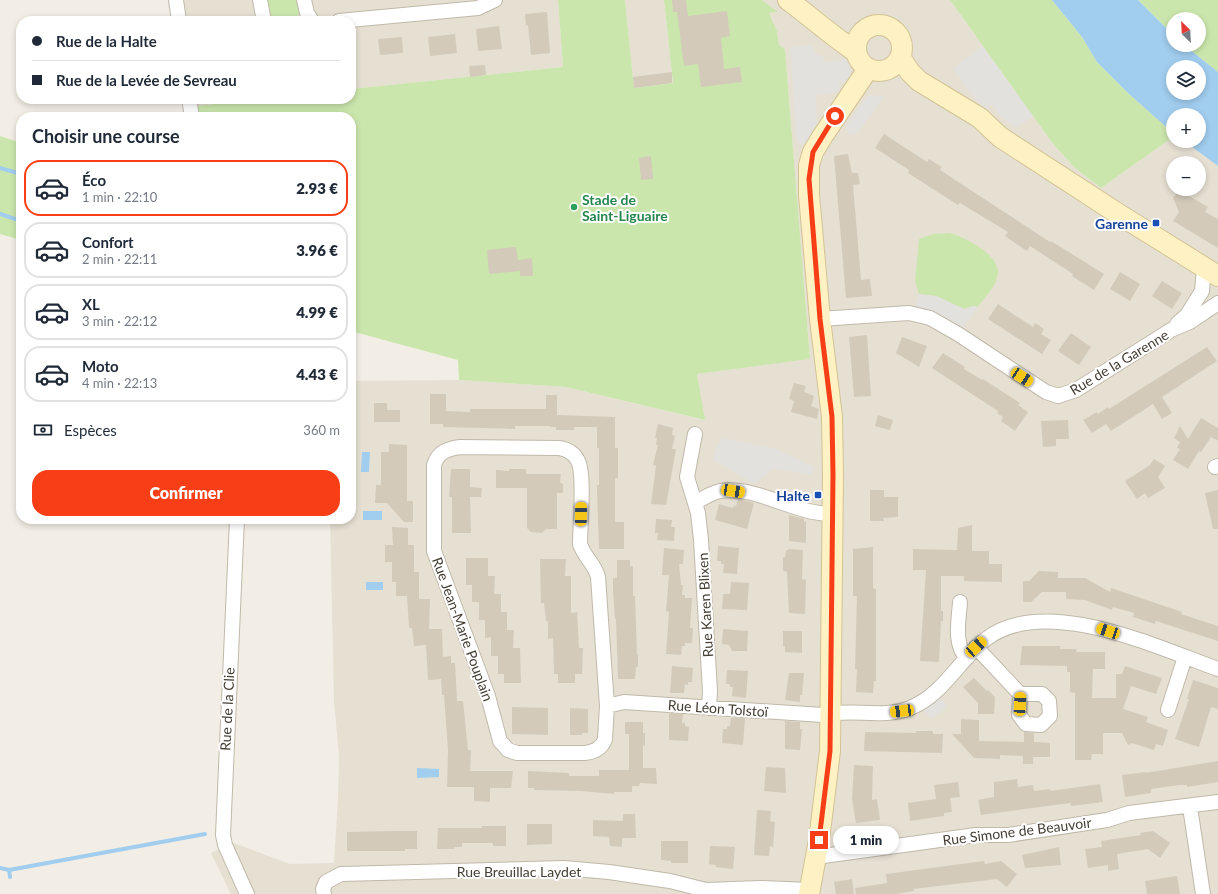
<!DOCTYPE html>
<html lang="fr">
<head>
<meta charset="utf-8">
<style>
	:root { --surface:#fff; --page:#f2f2f3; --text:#1f2937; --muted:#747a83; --line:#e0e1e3; --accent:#f73e17 }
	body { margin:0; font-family:Lato,sans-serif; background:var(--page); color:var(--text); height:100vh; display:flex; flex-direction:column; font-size:15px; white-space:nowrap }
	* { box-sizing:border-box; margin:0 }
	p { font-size:13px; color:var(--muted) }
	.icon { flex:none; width:22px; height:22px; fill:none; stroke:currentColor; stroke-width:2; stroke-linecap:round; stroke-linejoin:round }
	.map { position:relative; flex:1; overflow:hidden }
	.side { position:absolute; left:16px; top:112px; width:340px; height:412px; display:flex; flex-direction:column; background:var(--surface); border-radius:16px; box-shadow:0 2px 6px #0003 }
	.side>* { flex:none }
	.guide { position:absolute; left:16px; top:16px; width:340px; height:88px; border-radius:16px; box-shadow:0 2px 6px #0003; display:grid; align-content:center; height:88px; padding:0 16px; background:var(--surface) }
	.needle { width:26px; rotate:336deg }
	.tools { position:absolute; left:1166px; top:12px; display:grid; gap:8px }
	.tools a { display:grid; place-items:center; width:40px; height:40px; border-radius:50%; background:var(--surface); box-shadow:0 2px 6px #0003; font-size:20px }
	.end { position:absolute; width:18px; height:18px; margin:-9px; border:5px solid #f73e17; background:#fff; box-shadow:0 0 0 2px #fff }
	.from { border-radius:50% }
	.bubble { position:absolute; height:28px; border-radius:14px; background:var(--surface); box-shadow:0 2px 6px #0003; font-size:13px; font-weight:800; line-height:28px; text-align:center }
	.car { position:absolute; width:12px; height:24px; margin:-12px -6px; border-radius:5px; box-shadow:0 0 3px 1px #0007; background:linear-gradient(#f5c518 24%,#345 0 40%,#f5c518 0 76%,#345 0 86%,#f5c518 0) }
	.guide b { display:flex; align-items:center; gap:14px; height:38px; font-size:15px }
	.guide b+b { border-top:1px solid var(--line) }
	.guide i { width:10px; height:10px; background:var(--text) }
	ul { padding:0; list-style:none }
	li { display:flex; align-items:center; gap:12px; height:56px; margin:0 8px 6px; padding:0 8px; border:2px solid var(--line); border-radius:16px }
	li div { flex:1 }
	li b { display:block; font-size:15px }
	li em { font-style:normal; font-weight:800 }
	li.on { border-color:var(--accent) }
	li>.icon { width:36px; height:36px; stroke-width:1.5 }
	h2 { padding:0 16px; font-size:18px; line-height:48px }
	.pay { display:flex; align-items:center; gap:10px; height:44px; padding:0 16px; font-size:15px }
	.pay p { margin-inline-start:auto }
	.action { display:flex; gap:8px; margin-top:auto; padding:8px 16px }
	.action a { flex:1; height:46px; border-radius:16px; background:var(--accent); color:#fff; font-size:16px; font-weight:800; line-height:46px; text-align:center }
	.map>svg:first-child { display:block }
</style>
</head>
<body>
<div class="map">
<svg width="1218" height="894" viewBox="0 0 1218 894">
	<rect width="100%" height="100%" fill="#f2eee5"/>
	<path fill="#e6e0d3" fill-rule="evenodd" d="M183,0H558L563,67L351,89V21H186Z
		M625,0H664L673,83L634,88Z
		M762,0H950L1053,144L1076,169L1101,188L1173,137V141H1184L1218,166V894H231L211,853L234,843L290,864L334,863L338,800L339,756L334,702L330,519H351V381L459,380L566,387L704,420L697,374L810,358L785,49L779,45L777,31L769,13L777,12ZM1173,163H1199V189H1173Z
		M196,99H261L197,106Z"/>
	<path fill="#cbe6ad" d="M268,0H298L299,14L295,19L273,21L269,16Z
		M558,0H625L634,88L673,83L664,0H762L778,12L769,13L777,31L779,45L785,49L810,359L697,374L705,420L566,387L459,380L458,360L351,331V117H198L197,106L261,99H351V89L563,67Z
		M950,0H1052L1082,37L1097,62L1129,94L1173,133V137L1101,188L1076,169L1053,144Z
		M1138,0H1218V72L1184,45H1199V19H1173V35Z
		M0,136L21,143V240L0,234Z
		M949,233C964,236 998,254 998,272C998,284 985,297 978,307L973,306L964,309L936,296L919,294L915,281L919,239L933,234Z"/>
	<path fill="#e3e1dd" d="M813,45L815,54L823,56L824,62L849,59L850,75L846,81L839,82L840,92L816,95L817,131L808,144L797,143L790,47Z
		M982,46L1033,116L1016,128L1000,116L992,104L984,110L953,69Z
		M868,95L884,96L857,134L849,135L846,126Z
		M919,294L936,296L964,309L973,306L978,307L958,334L913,314Z
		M723,438L776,449L814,467L811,475L773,468L755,484L713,460L716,447Z
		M935,692L947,707L931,719L920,704Z"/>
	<path fill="#a1cdef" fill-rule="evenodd" d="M1052,0H1138L1173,35V45H1184L1218,72V166L1184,141H1199V115H1173V133L1129,94L1097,62L1082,37ZM1173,67H1199V93H1173Z
		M362,452H370L369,472H361Z
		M363,511H382V520H363Z
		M366,582H383V590H366Z
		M417,768L439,769V777L417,778Z"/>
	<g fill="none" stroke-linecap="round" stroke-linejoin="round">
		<path stroke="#a1cdef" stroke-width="4" d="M0,168L21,174
			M0,214L21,221
			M0,868L9,870L205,834
			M9,870L10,877"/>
	</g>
	<path fill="#d3caba" d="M672,0H686L688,16L727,11L730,36L721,38L724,69L740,67L742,82L701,87L698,64L684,66L677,12H673Z
		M547,12L550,53L531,55L528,25L526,26L525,14Z
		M499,26L502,49L478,51L476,29Z
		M455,34L457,53L430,56L428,37Z
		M402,37L403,53L380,55L378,39Z
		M485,65L486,75L470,77L469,66Z
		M672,72V83L634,88L633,77Z
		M884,134L927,162L929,159L942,167L940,170L1050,242L1051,241L1104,274L1094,290L1072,276L1073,274L1030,246L1027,251L1012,241L1005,236L1008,232L960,203L958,205L908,173L909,170L875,148Z
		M848,154L852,173H858L860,184L853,185L861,280L870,279L872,296L846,298L834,156Z
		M651,156L653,179L641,180L639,158Z
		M1177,193H1184L1208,207L1205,212L1218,219V248L1173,221L1179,212L1173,198Z
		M516,247L518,260L532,258L533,276H520V271L489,274L487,250Z
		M1120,272L1140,284L1130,301L1110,289Z
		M1162,281L1182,293L1172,309L1152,296Z
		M998,304L1033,327L1035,323L1044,329L1041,334L1051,340L1042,354L988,319Z
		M1071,333L1091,347L1079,365L1058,351Z
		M867,335L871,396L854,397L849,337Z
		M902,337L927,346L919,367L896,353Z
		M1207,347L1217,361L1162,397L1172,413L1162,419L1153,404L1111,431L1106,424L1092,433L1083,420L1097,412L1098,414L1108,407L1109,409Z
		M943,353L965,367L964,369L982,380L983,379L1020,403L1018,405L1028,412L1015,431L1001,421L1003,417L997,413L998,411L932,368Z
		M794,383L806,386L804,392L814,396L811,406L819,409L817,419L791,412L794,401L789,399Z
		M430,394H446V411L470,412V409H546V395H557V415L615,417V448H618V478H615V522H624V549H599L597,492V485H599V448H597V427H574V430H556V427H550V426H515V429L443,427V424H430Z
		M374,403H387V410H400V422H374Z
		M878,415L893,420L890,430L875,426Z
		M1201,418L1218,428V441L1211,437L1201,452L1199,451L1188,469L1173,460L1180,449L1177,448L1180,442L1174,438L1180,426L1188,439Z
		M1068,420L1069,439H1056V446L1043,447L1041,421Z
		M658,424L673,428L672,435L675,436L672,449H676L666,505L651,504L656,466L653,465L658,445H656L657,438H655Z
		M389,444L407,445V501H413V522H404L387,503H375L376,485H381V452H389Z
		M1154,459L1165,466L1158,477L1165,488L1148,498L1145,493L1137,499L1125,481L1150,465Z
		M451,469H470V487L482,488L481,497H470L471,533H452V497H449Z
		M509,469H526V474H561L560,482L563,484V493H557V529H546L542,533L531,532L527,528V488H496V470L509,471Z
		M870,490H884V497H898V517L883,518L884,521H870Z
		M1218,490V529H1213L1205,493Z
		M738,499L754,503L747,529L715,520L719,504L733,508L734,505L736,506Z
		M789,515L804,519V522H806V543L789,541Z
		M656,519L672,520L671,527H675L674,541L657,540L658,533H655Z
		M972,525V551H989V564H1002V582L964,581V576H941V611H943V621H941L939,662L920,661L926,570H913V549L957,550L958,528Z
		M392,527L408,528V545H414V572H419V599H430L429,629H442L443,657L451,656V663H455L457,701H463L468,750H471L470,771H513L511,788H490V802L474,801V787H447L448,750L444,695H442L441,679L428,680L426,645L414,646L412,628H409L407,596H396V582H392V562H385V545H393Z
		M718,546L739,548L737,574L723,573L724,564H721V561H717Z
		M873,547V588L876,589V681H874L873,693L856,692L857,669H855L857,596H853V549Z
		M664,548L684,550L683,564H679L681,585H683L682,595H685V598H692L690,628H693L692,643H685V646H682L681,655L666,654L669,612L666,611L669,575H662Z
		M789,549L803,550L802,579L806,580L805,614L789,613L787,572L783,571V557H785L786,551Z
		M466,558H488V576H495L494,594H501V612H507V630H514L513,648H520L521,683H504V674H498V656H491V637L485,638V620H479V602H472V585H466Z
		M540,559H566L565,576H571V613L577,612L579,648H583L582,674H575V683H558V674H554L553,638L548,639V621H546L544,603H541Z
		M617,560H630V566H633V596H635L637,655H638V667H636L635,679H618L616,619H615L613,590V578H617Z
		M1039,571L1058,572V578H1085L1110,592L1111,588L1182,612L1181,614L1218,626V641L1156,621L1155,624L1133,617L1134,613L1113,607L1112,610L1085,600L1066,599V592H1042L1031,602H1023V581H1029Z
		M731,582L749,583L747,610L722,609L723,594H730Z
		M723,629L748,631L747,651H732L729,645L722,644Z
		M783,631H802V653L785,652V646H783Z
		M1022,646H1060V649H1077L1076,652H1105V669H1093L1092,698H1116V674H1122L1125,666L1162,678L1156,694L1131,686L1123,709L1148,717L1146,722L1168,730L1163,746L1156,744L1154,750L1132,743L1128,745L1122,733H1103V754H1092L1091,760H1075V693L1070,692V672H1067V666L1020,665Z
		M672,666L693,668L692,682H688V685L685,684L684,693H670Z
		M727,670L748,671L746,698L732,696L733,687H730V684H726Z
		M789,673H804L802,695H800V702L785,700Z
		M974,678L987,691L988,690L995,697L994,714H978V703L963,687Z
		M1193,680L1218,688V709L1211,707L1199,747L1175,739L1189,699H1187Z
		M512,707L548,708V735L512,734Z
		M570,708L588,709V733H582V735H570Z
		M669,713L683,714L682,723H685V726L689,727L688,741L669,740Z
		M731,718H745L743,745L722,743L723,729H727V726H730Z
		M961,719L979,720V741L1024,742V732L1034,733V742L1050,743V757H1033V764H1023V756L1000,755V759L974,758L952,734H961Z
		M785,721L800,722V729H802L800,750L785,749Z
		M625,722H643V733H645V746L643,745V768H656L657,784L640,783L639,786H632V792H614V794L581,791L534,790V788H528V771L569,773V776H599V770H629V734H625Z
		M916,731H933V734H943L942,753L864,751L865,732L916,733Z
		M1218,761V782L1187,787V785H1179L1151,789V793L1125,797L1122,775L1146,772L1145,773Z
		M854,765L873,766L872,800L877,799L880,820L856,823L852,799Z
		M766,767L785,768L786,793L764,791Z
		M1017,779L1018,787L1033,785L1034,791L1050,789L1051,791L1100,784L1103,802L1071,806L1070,803L981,815L978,800L994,797V782Z
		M958,782L960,797L950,798L952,812L944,813V816L910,821L908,803L936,799L934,785Z
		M757,810L771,811L770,821L775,822L773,847L770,846L769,856L754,855Z
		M623,814H635L636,838H622V847L610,846L609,837L593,836V820L623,821Z
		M527,824H552V844L527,845Z
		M482,826H506V846H493V843H462V847H454V849H437L438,828H482Z
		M392,831H417V849H405V851H347V832Z
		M1153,831L1170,843L1160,858L1148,849L1117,854L1119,869L1108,871V865L1088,868L1085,849L1102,847L1101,841L1141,835L1140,833Z
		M661,841H688V863H671V861L661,860Z
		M710,846L735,847L733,869L716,867V865L709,864Z
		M1059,847L1061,865L1025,868L1022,855Z
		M984,861L985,864L1001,861L1017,874L1007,887L997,879L913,889L914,891L896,894H856L855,888L887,883L886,874Z
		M1177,876L1180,894H1147L1145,881Z
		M852,879L854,894H836L834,882Z"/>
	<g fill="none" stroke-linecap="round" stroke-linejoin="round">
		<g stroke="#c0b9aa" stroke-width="16">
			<path id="street" d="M176,0L179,21
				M260,0L264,21
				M304,0L307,13L312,21
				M339,21L478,8L495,0
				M189,99L192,117
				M820,319L909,313L930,318L958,334L1046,392L1058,396L1076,390L1171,330L1190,322L1218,303
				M1177,324L1187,315L1202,291L1204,268
				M695,434L687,477L698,513L701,540L710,691L709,708
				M460,447L559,448C567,449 574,453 578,461C585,474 580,527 580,544C584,557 595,564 598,577L607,706L605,739C602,748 594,752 585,753H517L508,750L500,741L488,696L434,551V465C438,452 447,449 460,447Z
				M1215,467L1218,466
				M695,503C703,498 711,493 720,491C746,486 781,504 805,510C814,513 824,513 833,515
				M237,519L223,835L225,845L247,894
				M960,602C959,619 953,645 967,658
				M976,647L1020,694L1019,715L1026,724L1041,725L1050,716L1049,701L1042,694H1020
				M607,706L624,702L823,715C851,708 883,719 910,708C943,695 959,660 986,639C1045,594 1156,647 1218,669
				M1168,710L1185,657
				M1190,807L1203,894
				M816,857L976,835H1008L1107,820L1129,813L1218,802
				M324,894L323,889L326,882L341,874L564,868L609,872L670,881L706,890L760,888L810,890"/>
		</g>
		<g stroke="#d2c395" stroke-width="22">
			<path id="secondary" d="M788,0C811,17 832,36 856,52
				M856 48a23 23 0 1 1 46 0a23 23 0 1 1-46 0Z
				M900,57L910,72L919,81L980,118L1000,137L1120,215L1218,276
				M809,894L819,840L830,751L833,475L832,417L820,319L809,195V165L813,152L822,137L868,69"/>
		</g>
		<use href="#street" stroke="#fff" stroke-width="14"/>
		<use href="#secondary" stroke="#fef1c3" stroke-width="20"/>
	</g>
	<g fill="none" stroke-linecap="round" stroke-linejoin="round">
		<path stroke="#f73e17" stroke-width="5" d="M819,840L830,751L833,475L832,417L820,319L809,179L813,152L835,116"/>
	</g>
	<circle fill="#2e9e5b" stroke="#fff" stroke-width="1.5" cx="574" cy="207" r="4"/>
	<g fill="#1a4fb4" stroke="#fff" stroke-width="1.5">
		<rect x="1152" y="219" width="8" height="8" rx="2"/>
		<rect x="814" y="491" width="8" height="8" rx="2"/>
	</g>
	<g text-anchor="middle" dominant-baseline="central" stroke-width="4" stroke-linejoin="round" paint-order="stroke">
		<g font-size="14" font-weight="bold" fill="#27864d" stroke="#fff" text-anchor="start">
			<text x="582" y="199">Stade de<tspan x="582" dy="16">Saint-Liguaire</tspan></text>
		</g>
		<g font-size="14" font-weight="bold" fill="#164399" stroke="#fff" text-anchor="end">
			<text x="1148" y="223">Garenne</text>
			<text x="810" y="495">Halte</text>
		</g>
		<g font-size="14" fill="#443e34" stroke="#fff">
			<text transform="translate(1119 362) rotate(-31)">Rue de la Garenne</text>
			<text transform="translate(705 605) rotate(-93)">Rue Karen Blixen</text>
			<text transform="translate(463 629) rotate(70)">Rue Jean-Marie Pouplain</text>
			<text transform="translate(718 708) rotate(4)">Rue Léon Tolstoï</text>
			<text transform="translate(227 709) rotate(-87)">Rue de la Clie</text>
			<text transform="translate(1017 831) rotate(-7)">Rue Simone de Beauvoir</text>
			<text x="519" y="871">Rue Breuillac Laydet</text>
		</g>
	</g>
</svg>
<div class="tools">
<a><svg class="needle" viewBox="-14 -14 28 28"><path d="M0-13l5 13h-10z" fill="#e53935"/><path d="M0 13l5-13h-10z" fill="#747a83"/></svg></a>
<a><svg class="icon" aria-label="layers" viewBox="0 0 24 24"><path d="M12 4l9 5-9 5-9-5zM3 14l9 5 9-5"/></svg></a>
<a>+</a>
<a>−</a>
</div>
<i class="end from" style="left:835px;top:116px"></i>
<i class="end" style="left:819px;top:840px"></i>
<div class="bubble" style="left:833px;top:826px;width:66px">1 min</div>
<i class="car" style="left:1022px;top:377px;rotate:123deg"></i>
<i class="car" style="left:733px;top:491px;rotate:99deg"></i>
<i class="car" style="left:581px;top:514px;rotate:1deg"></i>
<i class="car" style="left:1108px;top:631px;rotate:288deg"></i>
<i class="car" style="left:976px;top:647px;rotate:48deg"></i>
<i class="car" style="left:1020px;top:704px;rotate:3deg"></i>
<i class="car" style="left:902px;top:711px;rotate:263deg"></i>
<div class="guide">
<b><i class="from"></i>Rue de la Halte</b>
<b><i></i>Rue de la Levée de Sevreau</b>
</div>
<section class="side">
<h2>Choisir une course</h2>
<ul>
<li class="on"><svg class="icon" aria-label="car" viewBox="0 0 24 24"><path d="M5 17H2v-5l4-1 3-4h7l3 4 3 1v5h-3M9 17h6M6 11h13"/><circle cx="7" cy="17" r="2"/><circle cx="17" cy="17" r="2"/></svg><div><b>Éco</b><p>1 min · 22:10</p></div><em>2.93 €</em></li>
<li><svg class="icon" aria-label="car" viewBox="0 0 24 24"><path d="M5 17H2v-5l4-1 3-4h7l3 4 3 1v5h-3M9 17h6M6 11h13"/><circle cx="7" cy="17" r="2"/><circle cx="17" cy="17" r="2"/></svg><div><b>Confort</b><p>2 min · 22:11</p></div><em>3.96 €</em></li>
<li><svg class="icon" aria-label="car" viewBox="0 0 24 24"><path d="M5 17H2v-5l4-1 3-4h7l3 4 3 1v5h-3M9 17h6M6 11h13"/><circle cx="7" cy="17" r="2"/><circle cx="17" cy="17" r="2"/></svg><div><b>XL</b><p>3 min · 22:12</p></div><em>4.99 €</em></li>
<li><svg class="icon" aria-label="car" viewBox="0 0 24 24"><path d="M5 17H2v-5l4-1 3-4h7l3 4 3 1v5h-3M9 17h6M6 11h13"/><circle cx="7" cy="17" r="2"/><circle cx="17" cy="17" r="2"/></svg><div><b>Moto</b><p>4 min · 22:13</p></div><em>4.43 €</em></li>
</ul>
<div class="pay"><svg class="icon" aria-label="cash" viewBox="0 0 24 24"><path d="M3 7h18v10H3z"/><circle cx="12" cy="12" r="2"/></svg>Espèces<p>360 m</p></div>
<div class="action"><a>Confirmer</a></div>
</section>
</div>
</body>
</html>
